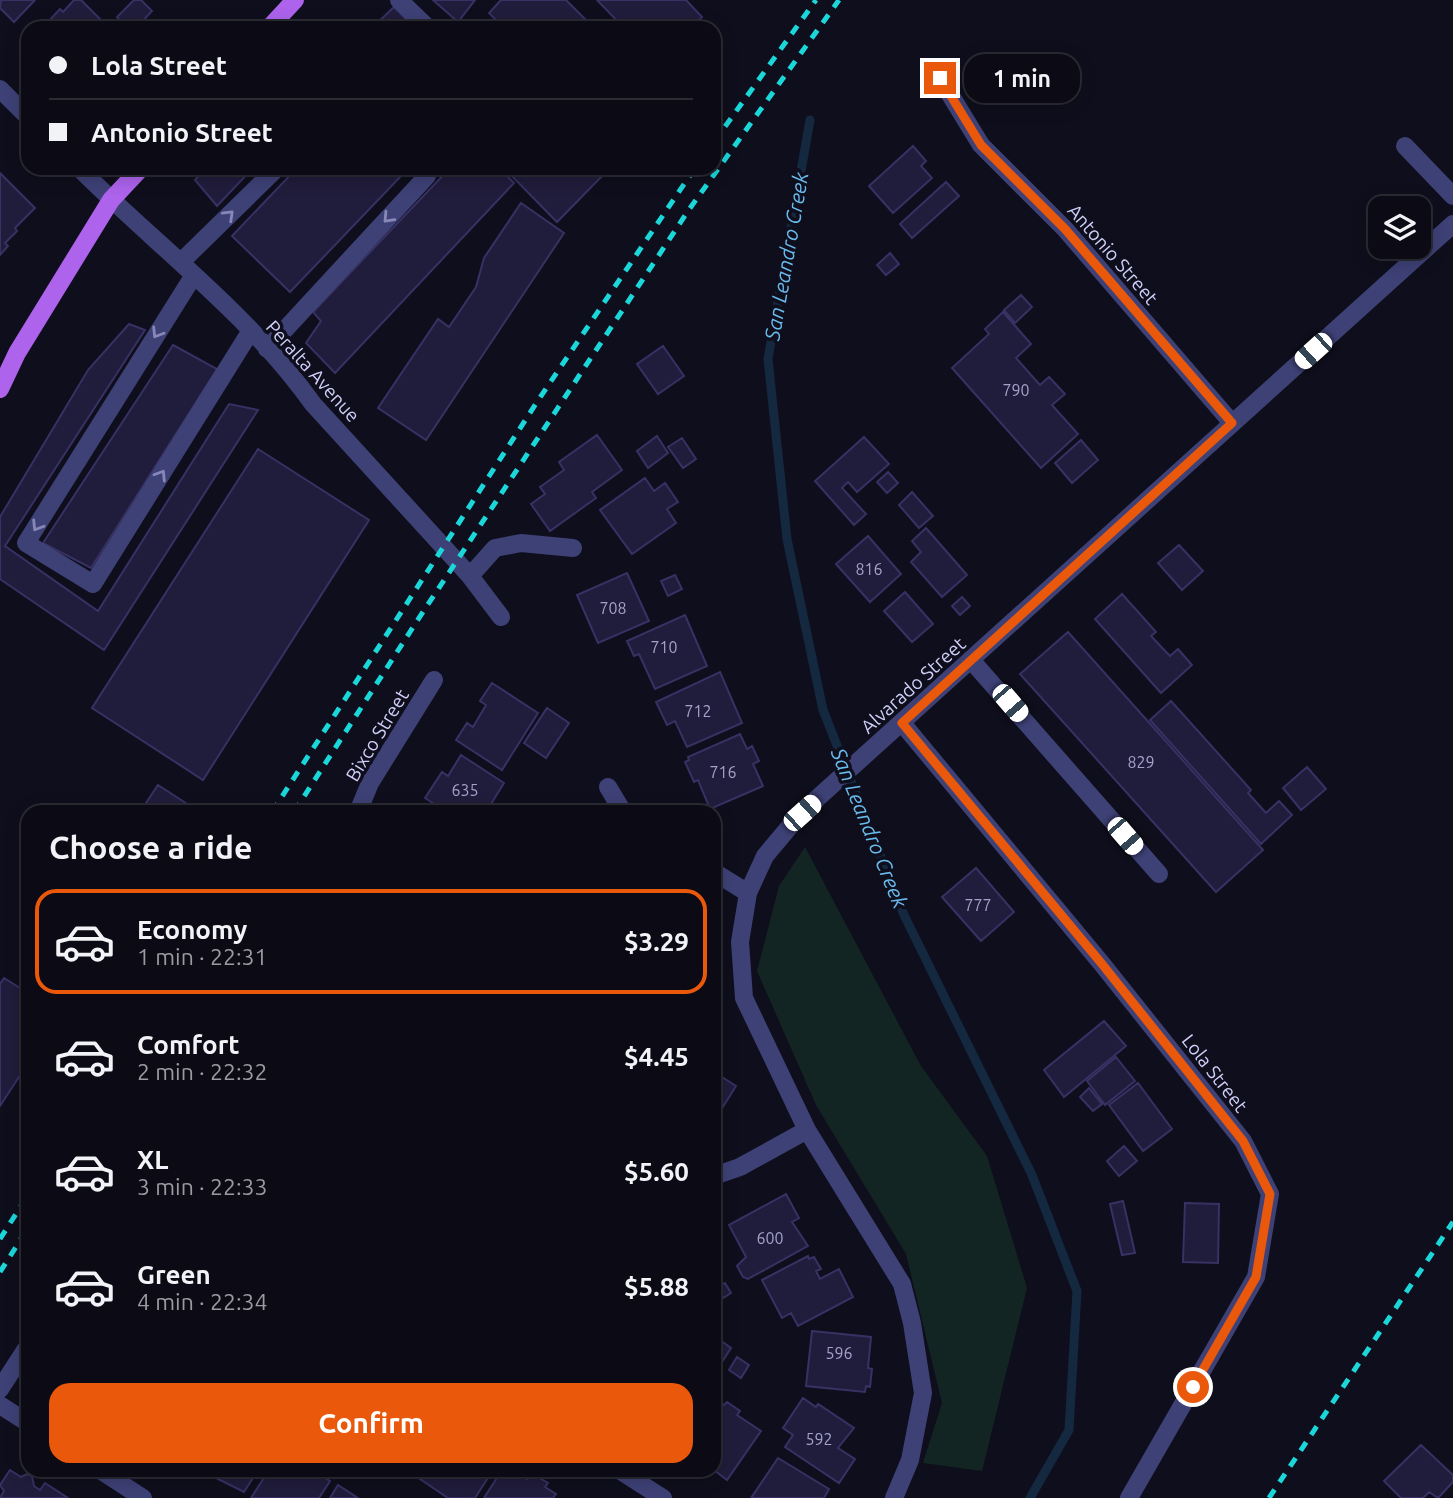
<!DOCTYPE html>
<html lang="en">
<head>
<meta charset="utf-8">
<style>
	:root { --surface:#0b0a15; --page:#191822; --text:#f1f3f6; --muted:#9a9aa0; --line:#2b2b34; --accent:#ea580c }
	body { margin:0; font-family:Ubuntu,sans-serif; background:var(--page); color:var(--text); height:100vh; display:flex; flex-direction:column; font-size:26px; white-space:nowrap }
	* { box-sizing:border-box; margin:0 }
	p { font-size:23px; color:var(--muted) }
	.icon { flex:none; width:38px; height:38px; fill:none; stroke:currentColor; stroke-width:2; stroke-linecap:round; stroke-linejoin:round }
	.map { position:relative; flex:1; overflow:hidden }
	.details { position:absolute; left:21px; top:805px; width:700px; height:672px; display:flex; flex-direction:column; background:var(--surface); border-radius:21px; box-shadow:0 4px 18px #0003,0 0 0 2px var(--line) }
	.details>* { flex:none }
	.hud { position:absolute; left:21px; top:21px; width:700px; height:154px; border-radius:21px; box-shadow:0 4px 18px #0003,0 0 0 2px var(--line); display:grid; align-content:center; height:154px; padding:0 28px; background:var(--surface) }
	.buttons { position:absolute; left:1368px; top:196px; display:grid; gap:14px }
	.buttons a { display:grid; place-items:center; width:63px; height:63px; border-radius:14px; background:var(--surface); box-shadow:0 4px 18px #0003,0 0 0 2px var(--line); font-size:35px }
	.end { position:absolute; width:32px; height:32px; margin:-16px; border:9px solid #ea580c; background:#fff; box-shadow:0 0 0 4px #fff }
	.from { border-radius:50% }
	.bubble { position:absolute; height:49px; border-radius:21px; background:var(--surface); box-shadow:0 4px 18px #0003,0 0 0 2px var(--line); font-size:23px; font-weight:600; line-height:49px; text-align:center }
	.car { position:absolute; width:21px; height:42px; margin:-21px -10px; border-radius:9px; box-shadow:0 0 5px 2px #0007; background:linear-gradient(#fff 24%,#345 0 40%,#fff 0 76%,#345 0 86%,#fff 0) }
	.hud b { display:flex; align-items:center; gap:24px; height:66px; font-size:26px }
	.hud b+b { border-top:2px solid var(--line) }
	.hud i { width:18px; height:18px; background:var(--text) }
	ul { padding:0; list-style:none }
	li { display:flex; align-items:center; gap:21px; height:105px; margin:0 14px 10px; padding:0 14px; border:4px solid transparent; border-radius:21px }
	li div { flex:1 }
	li b { display:block; font-size:26px }
	li em { font-style:normal; font-weight:600 }
	li.active { border-color:var(--accent) }
	li>.icon { width:63px; height:63px; stroke-width:1.5 }
	h2 { padding:0 28px; font-size:32px; line-height:84px }
	.cta { display:flex; gap:14px; margin-top:auto; padding:14px 28px }
	.cta a { flex:1; height:80px; border-radius:21px; background:var(--accent); color:#fff; font-size:28px; font-weight:600; line-height:80px; text-align:center }
	.map>svg:first-child { display:block }
</style>
</head>
<body>
<div class="map">
<svg width="1453" height="1498" viewBox="0 0 1453 1498">
	<rect width="100%" height="100%" fill="#0f0e1c"/>
	<path fill="#122523" d="M805,847L921,1066L987,1156L1027,1288L982,1471L923,1463L942,1403L906,1254L816,1105L757,971L779,886Z"/>
	<g fill="none" stroke-linecap="round" stroke-linejoin="round">
		<path stroke="#142940" stroke-width="9" d="M810,120L768,359L787,539L823,710L904,915L1032,1175L1077,1291L1069,1430L1030,1498"/>
	</g>
	<path fill="#201c3b" stroke="#373164" stroke-width="2" d="M35,0L14,22L0,8L1,0Z
		M74,0H81L104,23L99,28H47L49,25L47,23L60,9L63,12Z
		M134,0H141L152,11L136,28H128L117,17Z
		M433,0H475L458,22Z
		M501,0H566L594,28H504L489,13Z
		M597,0H686L702,17L691,28H624Z
		M394,7L415,28H372Z
		M913,146L926,161L921,166L932,178L893,213L869,186Z
		M206,168H253L217,206L195,180Z
		M297,168H395L402,175L290,292L232,236Z
		M450,168H499L514,183L335,373L306,343L321,321L313,312Z
		M504,168H599L605,173L557,222Z
		M0,173L35,208L15,228L17,231L5,243L8,246L0,255Z
		M946,182L959,196L912,238L900,224Z
		M521,203L564,233L426,440L378,408L438,319L449,327L476,287L484,258Z
		M890,253L899,264L886,275L877,265Z
		M1021,295L1032,307L1015,323L1004,310Z
		M1003,312L1031,344L1016,358L1040,385L1049,377L1065,394L1052,405L1078,434L1041,468L952,368L989,334L985,329Z
		M129,324L145,330L5,546L98,611L229,404L258,410L104,650L0,579V517L88,370Z
		M173,345L217,369L91,568L43,543Z
		M663,346L684,376L658,394L637,364Z
		M597,435L622,470L592,492L596,498L550,531L531,504L545,494L540,487L564,470L559,462Z
		M657,436L668,453L648,468L637,451Z
		M864,437L889,464L857,492L848,482L842,488L866,514L854,525L815,481Z
		M682,438L696,459L683,468L668,447Z
		M1081,440L1098,460L1072,483L1055,463Z
		M258,449L369,520L203,780L92,708Z
		M888,472L898,483L887,493L877,482Z
		M645,478L654,491L665,483L678,502L667,509L676,523L632,554L600,510Z
		M912,492L933,516L919,528L899,505Z
		M926,528L967,575L942,597L911,562L921,552L912,541Z
		M868,536L901,574L870,602L836,564Z
		M1179,545L1203,571L1182,590L1158,563Z
		M627,573L649,621L598,643L577,595Z
		M675,575L682,589L668,596L661,581Z
		M905,592L933,624L912,642L884,611Z
		M1122,594L1156,632L1151,636L1170,656L1178,649L1192,665L1161,693L1095,619Z
		M962,597L970,606L960,615L952,606Z
		M685,615L707,666L655,689L639,654L634,656L627,641Z
		M1068,632L1263,850L1216,892L1020,674Z
		M720,672L742,723L687,747L675,721L667,725L656,702Z
		M492,683L538,713L502,770L456,740L467,723L473,727L486,705L480,701Z
		M1171,701L1251,790L1248,793L1266,813L1279,801L1292,815L1261,844L1150,720Z
		M547,708L569,723L546,758L524,743Z
		M740,734L747,749L752,746L759,761L753,764L763,786L710,809L698,780L694,782L685,762L689,760L688,757Z
		M461,755L504,783L486,812H447L425,798L442,772L448,776Z
		M1307,767L1326,789L1301,810L1283,788Z
		M158,785L192,807L189,812H140Z
		M976,868L1014,912L981,941L942,897Z
		M4,978L28,993V1063L0,1106V984Z
		M1104,1021L1126,1046L1064,1097L1044,1070Z
		M1116,1057L1135,1081L1105,1105L1087,1081Z
		M714,1072L736,1086L714,1121Z
		M1138,1083L1172,1129L1143,1151L1109,1105Z
		M1089,1088L1102,1104L1093,1111L1080,1097Z
		M1124,1146L1137,1161L1119,1176L1107,1161Z
		M786,1194L799,1218L792,1222L808,1246L748,1279L743,1277L737,1266L746,1257L729,1225Z
		M1123,1201L1135,1253L1122,1255L1110,1204Z
		M1185,1203L1219,1204L1218,1263L1183,1262Z
		M808,1256L809,1259L814,1257L821,1269L816,1271L820,1279L839,1269L853,1297L798,1326L791,1313L782,1318L762,1280Z
		M725,1283L731,1293L723,1298L717,1287Z
		M812,1331L871,1337L868,1368L872,1369L870,1387L866,1386L865,1392L806,1386Z
		M720,1340L731,1348L720,1365L714,1361V1349Z
		M737,1357L749,1365L741,1378L729,1370Z
		M803,1398L816,1407L818,1404L854,1428L838,1448L855,1459L839,1483L785,1447L793,1435L783,1428Z
		M714,1399L724,1405L727,1402L740,1411L737,1415L761,1431L727,1480L714,1470Z
		M1421,1445L1453,1475V1482L1438,1498L1429,1492L1423,1498H1401L1384,1481Z
		M778,1458L829,1489L824,1498H751Z
		M10,1470L21,1477L27,1474L32,1476L34,1486L40,1490L45,1483L68,1498H0L4,1491L0,1485Z
		M210,1470H258L244,1492L218,1479L220,1476Z
		M269,1470H313L330,1481L319,1498H251Z
		M426,1470H493L475,1498H448L420,1479Z
		M502,1470H513L527,1479L531,1473L548,1483L545,1487L556,1494L553,1498H484Z
		M338,1485L358,1498H330Z"/>
	<g fill="none" stroke-linecap="round" stroke-linejoin="round">
		<path stroke="#3e4176" stroke-width="18" d="M399,0L428,28
			M940,78L981,145L1065,229L1232,423
			M0,89L28,117
			M1405,146L1453,196
			M79,168C157,246 249,314 313,404L470,576L501,617
			M181,262L277,168
			M194,275L26,543L93,584L250,332
			M267,349L427,176L419,168
			M470,576L495,548L521,543L573,548
			M971,660L1159,874
			M902,723L1102,964L1243,1141L1270,1194L1256,1277L1129,1498
			M608,787L623,812
			M358,812L370,783L434,680
			M714,872L748,893
			M714,1176L740,1167L807,1130
			M0,1389L28,1346
			M0,1405L28,1423
			M100,1470L143,1498
			M619,1470L663,1498
			M894,1498L910,1460L923,1393L912,1323L902,1284L807,1130L744,998L740,942L748,893L765,856L801,813L1453,224"/>
		<path stroke="#ad63ec" stroke-width="18" d="M269,28L295,0
			M0,389L17,353L111,200L141,168"/>
		<path stroke="#1bd7da" stroke-width="5" stroke-dasharray="10 9" stroke-linecap="butt" d="M714,142L816,0
			M272,812L537,402L695,168
			M294,812L417,621L688,211L839,0
			M0,1239L28,1195
			M0,1272L28,1228
			M1269,1498L1453,1222"/>
	</g>
	<defs><path id="oneway-chevron" d="M-2-3.5L2.5 0L-2 3.5" fill="none" stroke-width="1.6" stroke-linecap="round" stroke-linejoin="round" transform="scale(1.75)"/></defs>
	<g stroke="#8788b8">
		<use href="#oneway-chevron" transform="translate(229 215) rotate(-44)"/>
		<use href="#oneway-chevron" transform="translate(388 218) rotate(133)"/>
		<use href="#oneway-chevron" transform="translate(157 333) rotate(122)"/>
		<use href="#oneway-chevron" transform="translate(161 475) rotate(-58)"/>
		<use href="#oneway-chevron" transform="translate(37 526) rotate(122)"/>
	</g>
	<g fill="none" stroke-linecap="round" stroke-linejoin="round">
		<path stroke="#ea580c" stroke-width="9" d="M940,78L981,145L1065,229L1232,423L902,723L1102,964L1243,1141L1270,1194L1256,1277L1193,1387"/>
	</g>
	<g text-anchor="middle" dominant-baseline="central" stroke-width="7" stroke-linejoin="round" paint-order="stroke">
		<g font-size="16" fill="#a4a2ca">
			<text x="1016" y="390">790</text>
			<text x="869" y="569">816</text>
			<text x="613" y="608">708</text>
			<text x="664" y="647">710</text>
			<text x="698" y="711">712</text>
			<text x="1141" y="762">829</text>
			<text x="723" y="772">716</text>
			<text x="465" y="790">635</text>
			<text x="978" y="905">777</text>
			<text x="770" y="1238">600</text>
			<text x="839" y="1353">596</text>
			<text x="819" y="1439">592</text>
		</g>
		<g font-size="19" fill="#d0cff9" stroke="#0f0e1c">
			<text transform="translate(1113 254) rotate(49)">Antonio Street</text>
			<text transform="translate(313 371) rotate(48)">Peralta Avenue</text>
			<text transform="translate(913 685) rotate(-42)">Alvarado Street</text>
			<text transform="translate(377 735) rotate(-59)">Bixco Street</text>
			<text transform="translate(1215 1073) rotate(52)">Lola Street</text>
		</g>
		<g font-size="21" font-style="italic" fill="#6abbed" stroke="#0f0e1c">
			<text transform="translate(786 256) rotate(-80)">San Leandro Creek</text>
			<text transform="translate(870 828) rotate(68)">San Leandro Creek</text>
		</g>
	</g>
</svg>
<div class="buttons">
<a><svg class="icon" aria-label="layers" viewBox="0 0 24 24"><path d="M12 4l9 5-9 5-9-5zM3 14l9 5 9-5"/></svg></a>
</div>
<i class="end from" style="left:1193px;top:1387px"></i>
<i class="end" style="left:940px;top:78px"></i>
<div class="bubble" style="left:964px;top:54px;width:116px">1 min</div>
<i class="car" style="left:1313px;top:351px;rotate:228deg"></i>
<i class="car" style="left:1010px;top:703px;rotate:139deg"></i>
<i class="car" style="left:802px;top:813px;rotate:48deg"></i>
<i class="car" style="left:1125px;top:836px;rotate:139deg"></i>
<div class="hud">
<b><i class="from"></i>Lola Street</b>
<b><i></i>Antonio Street</b>
</div>
<section class="details">
<h2>Choose a ride</h2>
<ul>
<li class="active"><svg class="icon" aria-label="car" viewBox="0 0 24 24"><path d="M5 17H2v-5l4-1 3-4h7l3 4 3 1v5h-3M9 17h6M6 11h13"/><circle cx="7" cy="17" r="2"/><circle cx="17" cy="17" r="2"/></svg><div><b>Economy</b><p>1 min · 22:31</p></div><em>$3.29</em></li>
<li><svg class="icon" aria-label="car" viewBox="0 0 24 24"><path d="M5 17H2v-5l4-1 3-4h7l3 4 3 1v5h-3M9 17h6M6 11h13"/><circle cx="7" cy="17" r="2"/><circle cx="17" cy="17" r="2"/></svg><div><b>Comfort</b><p>2 min · 22:32</p></div><em>$4.45</em></li>
<li><svg class="icon" aria-label="car" viewBox="0 0 24 24"><path d="M5 17H2v-5l4-1 3-4h7l3 4 3 1v5h-3M9 17h6M6 11h13"/><circle cx="7" cy="17" r="2"/><circle cx="17" cy="17" r="2"/></svg><div><b>XL</b><p>3 min · 22:33</p></div><em>$5.60</em></li>
<li><svg class="icon" aria-label="car" viewBox="0 0 24 24"><path d="M5 17H2v-5l4-1 3-4h7l3 4 3 1v5h-3M9 17h6M6 11h13"/><circle cx="7" cy="17" r="2"/><circle cx="17" cy="17" r="2"/></svg><div><b>Green</b><p>4 min · 22:34</p></div><em>$5.88</em></li>
</ul>
<div class="cta"><a>Confirm</a></div>
</section>
</div>
</body>
</html>
